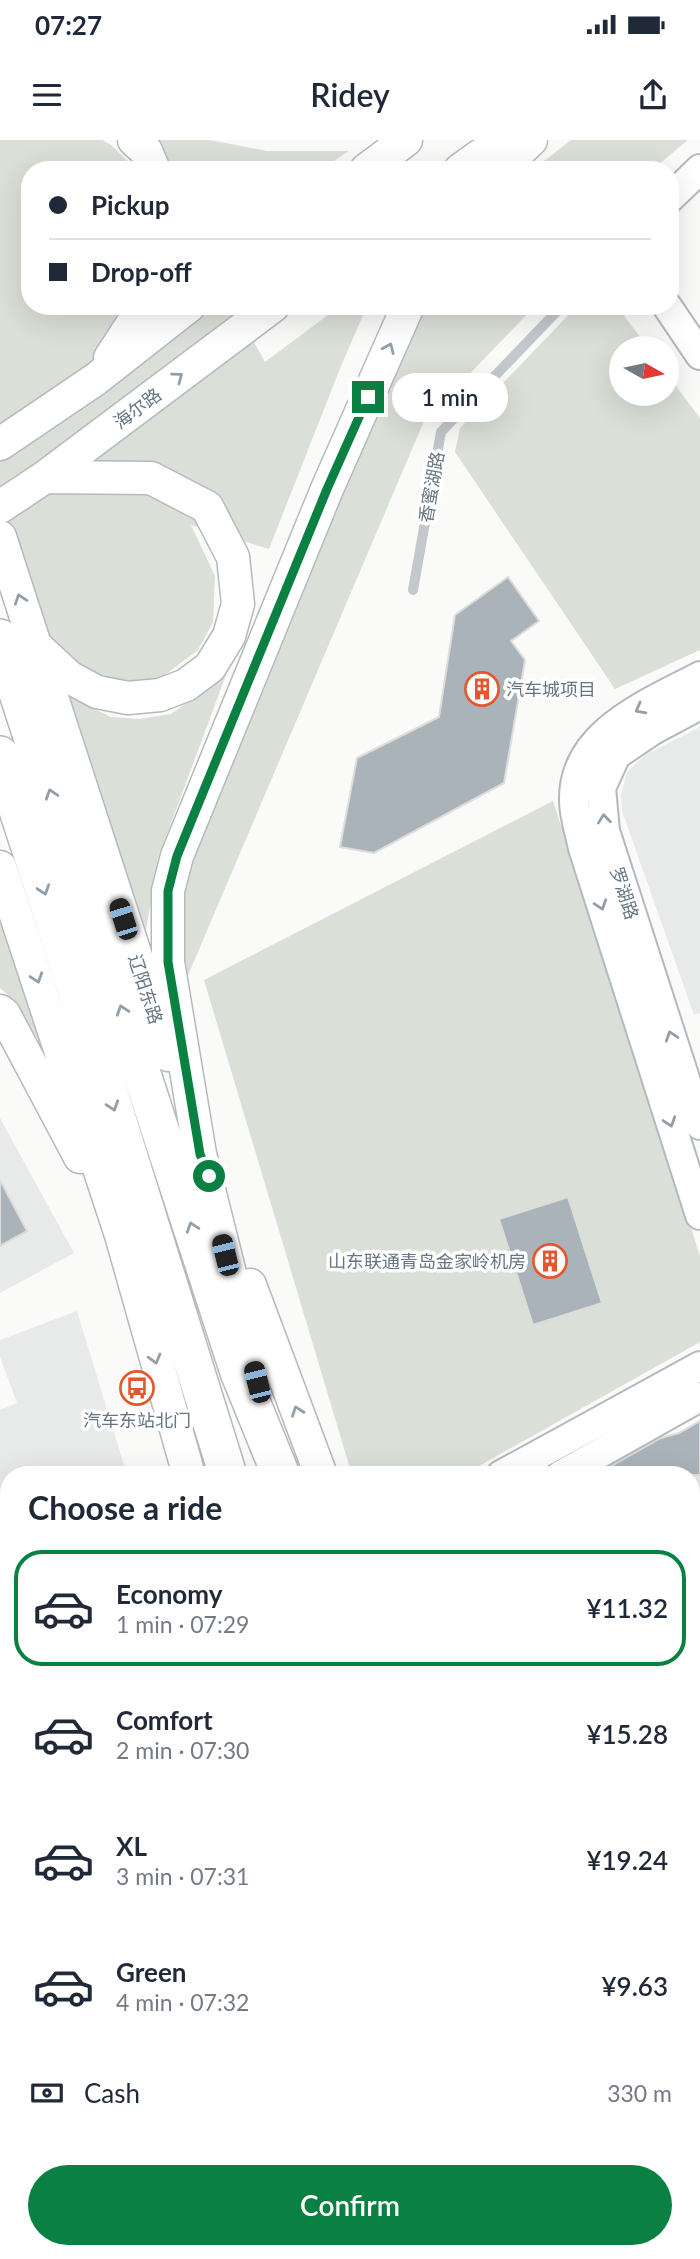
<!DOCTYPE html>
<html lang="en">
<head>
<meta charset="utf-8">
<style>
	:root { --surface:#fff; --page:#f6f6f7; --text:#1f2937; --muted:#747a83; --line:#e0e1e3; --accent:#0b8043 }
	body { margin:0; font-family:Lato,"Noto Sans SC",sans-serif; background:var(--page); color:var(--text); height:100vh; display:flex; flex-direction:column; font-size:26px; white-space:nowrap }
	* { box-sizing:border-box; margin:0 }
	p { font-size:23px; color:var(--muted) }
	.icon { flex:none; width:38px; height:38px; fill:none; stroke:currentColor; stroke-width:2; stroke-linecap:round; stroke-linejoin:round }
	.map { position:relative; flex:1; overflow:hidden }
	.sheet { position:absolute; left:0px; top:1326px; width:700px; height:793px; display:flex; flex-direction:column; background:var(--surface); border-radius:28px 28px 0 0; box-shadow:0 7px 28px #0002 }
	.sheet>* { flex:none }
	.banner { position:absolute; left:21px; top:21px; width:658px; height:154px; border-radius:28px; box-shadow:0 7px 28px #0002; display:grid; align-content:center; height:154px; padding:0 28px; background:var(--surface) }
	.needle { width:46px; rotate:99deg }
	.fabs { position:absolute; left:609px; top:196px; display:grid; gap:14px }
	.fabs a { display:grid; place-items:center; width:70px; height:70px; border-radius:50%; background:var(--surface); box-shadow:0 7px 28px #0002; font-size:35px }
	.end { position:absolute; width:32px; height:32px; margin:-16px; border:9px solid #0b8043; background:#fff; box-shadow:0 0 0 4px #fff }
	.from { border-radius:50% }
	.bubble { position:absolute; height:49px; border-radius:24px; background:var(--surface); box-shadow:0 7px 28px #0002; font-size:23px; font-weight:600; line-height:49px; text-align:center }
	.car { position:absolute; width:21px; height:42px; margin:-21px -10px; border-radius:9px; box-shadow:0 0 5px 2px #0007; background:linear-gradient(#222 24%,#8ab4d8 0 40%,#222 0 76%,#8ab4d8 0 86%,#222 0) }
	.banner b { display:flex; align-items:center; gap:24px; height:66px; font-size:26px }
	.banner b+b { border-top:2px solid var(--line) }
	.banner i { width:18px; height:18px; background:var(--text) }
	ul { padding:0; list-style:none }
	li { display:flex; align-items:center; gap:21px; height:116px; margin:0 14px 10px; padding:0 14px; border:4px solid transparent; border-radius:28px }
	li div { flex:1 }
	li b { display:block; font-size:26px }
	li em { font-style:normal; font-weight:600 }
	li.selected { border-color:var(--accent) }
	li>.icon { width:63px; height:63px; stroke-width:1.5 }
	h2 { padding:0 28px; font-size:32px; line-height:84px }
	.pay { display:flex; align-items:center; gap:18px; height:77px; padding:0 28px; font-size:26px }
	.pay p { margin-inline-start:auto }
	.button { display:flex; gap:14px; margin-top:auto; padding:14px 28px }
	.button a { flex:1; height:80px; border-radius:42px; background:var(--accent); color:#fff; font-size:28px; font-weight:600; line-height:80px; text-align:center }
	.status { display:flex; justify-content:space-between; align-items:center; height:49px; padding:0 35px; background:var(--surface); direction:ltr }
	.status svg { height:19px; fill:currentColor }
	header { display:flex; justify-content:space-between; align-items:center; height:91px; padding:0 28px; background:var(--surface); font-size:32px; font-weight:600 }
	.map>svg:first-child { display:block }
</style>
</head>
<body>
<div class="status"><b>07:27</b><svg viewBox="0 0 49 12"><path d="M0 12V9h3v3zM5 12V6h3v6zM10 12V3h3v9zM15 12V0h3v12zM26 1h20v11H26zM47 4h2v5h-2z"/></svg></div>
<header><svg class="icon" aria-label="menu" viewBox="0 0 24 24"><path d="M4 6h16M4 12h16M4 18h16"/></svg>Ridey<svg class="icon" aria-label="share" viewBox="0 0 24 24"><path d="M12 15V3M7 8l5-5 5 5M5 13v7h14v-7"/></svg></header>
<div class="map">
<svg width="700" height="2119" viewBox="0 0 700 2119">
	<rect width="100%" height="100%" fill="#fafaf8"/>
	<path fill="#e8e9e9" d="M700,587V873L694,875L622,671L621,655L627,632L645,615Z
		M0,978L74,1113L0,1153Z
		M77,1171L127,1335H9V1643L0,1648V1270L17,1263L0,1217V1200Z
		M700,1286V1586L691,1591V1335H605Z
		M700,1888V2100L691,2088V1892Z"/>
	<path fill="#dadfd7" d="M0,0H102L111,5L134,27L144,0H210L267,11H349L320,30H30V166H234L265,222L340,166H367L341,226L269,409L191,385L215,436L213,482L198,510L158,540L119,542L79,525L44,496L11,401L0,358Z
		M571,0H688L652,30H533Z
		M421,166H535L424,281L183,847L179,770L195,714Z
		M577,166H617L648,208H621V254H667V234L700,278V510L615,549L455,312L460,288Z
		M226,535L158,718L146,791L63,554L111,577L140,579L171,574Z
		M553,661L700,1116V1202L463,1335H352L204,840Z
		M0,755L54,924L12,859L0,848Z
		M9,1940V1978L0,1982V1944Z
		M51,2111H195L200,2118L214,2111H290L289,2119H20Z
		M321,2111H389L390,2119H329Z"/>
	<path fill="#aab3b9" stroke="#dcdcda" stroke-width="2" d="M508,437L539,481L511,501L525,520L504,643L374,713L340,707L357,618L439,577L455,475Z
		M0,1040L27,1091L0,1106Z
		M568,1057L602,1163L533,1185L499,1079Z
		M700,1281V1335H595L661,1298L679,1293Z"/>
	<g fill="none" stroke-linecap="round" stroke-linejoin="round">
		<g stroke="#b3babf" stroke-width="32">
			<path id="secondary" d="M670,58L700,29
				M667,166L700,215
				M700,536C650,563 572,592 574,661C574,676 580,693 583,708L700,1075
				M700,565L653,590L616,615L601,648L605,691L700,985
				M501,1335L700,1226
				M561,1335L700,1257
				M691,1656L700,1652
				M691,1708L700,1703
				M0,2008L9,2003
				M0,2063L9,2058
				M0,2102L9,2100"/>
		</g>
		<g stroke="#b5babe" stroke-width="35">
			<path id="primary" d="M134,0L146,11L154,30
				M366,30L406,0
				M460,30L502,0
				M499,30L531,0
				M110,218L144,166
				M0,304L96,239L189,166
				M0,367L45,337L273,166
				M0,397L168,915
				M39,509L69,537L97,552L128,558L160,555L186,545L210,527L229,496L238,464L233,417L207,367L151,338L45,337
				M0,727L121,1095L189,1335
				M0,871L4,874L80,1017
				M250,1145L321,1335
				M252,1221L200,1014L168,822V751L177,716L327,349L408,166
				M405,2110L406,2119
				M584,2110L586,2119"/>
		</g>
		<g stroke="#b4b9bd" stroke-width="40">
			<path id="highway" d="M0,498L239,1232L281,1335
				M0,615L87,882L228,1335
				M459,2110V2119
				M488,2110L490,2119
				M540,2110L544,2119"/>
		</g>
		<path stroke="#c3c8cc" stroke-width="10" d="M413,450L441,292L562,166"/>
		<path stroke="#c3c8cc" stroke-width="19" d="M691,1871L700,1866
			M677,2110L684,2119"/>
		<use href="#secondary" stroke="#fff" stroke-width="28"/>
		<use href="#primary" stroke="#fff" stroke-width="32"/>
		<use href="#highway" stroke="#fff" stroke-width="37"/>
	</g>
	<defs><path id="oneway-chevron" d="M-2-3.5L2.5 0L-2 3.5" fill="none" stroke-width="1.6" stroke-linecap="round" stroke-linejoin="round" transform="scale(1.75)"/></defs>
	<g stroke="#939fa8">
		<use href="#oneway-chevron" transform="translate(389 208) rotate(-66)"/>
		<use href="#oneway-chevron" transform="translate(178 237) rotate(-37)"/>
		<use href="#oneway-chevron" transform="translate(20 459) rotate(-108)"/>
		<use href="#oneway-chevron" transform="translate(640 569) rotate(152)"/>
		<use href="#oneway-chevron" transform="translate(51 654) rotate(-108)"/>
		<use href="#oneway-chevron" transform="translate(604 679) rotate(-96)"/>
		<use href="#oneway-chevron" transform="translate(44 750) rotate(72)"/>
		<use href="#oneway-chevron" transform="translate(601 765) rotate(72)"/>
		<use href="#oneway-chevron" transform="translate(37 838) rotate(72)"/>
		<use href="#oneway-chevron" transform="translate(122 870) rotate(-108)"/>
		<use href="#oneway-chevron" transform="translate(671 896) rotate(-108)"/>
		<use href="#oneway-chevron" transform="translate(113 966) rotate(72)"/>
		<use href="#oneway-chevron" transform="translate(670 982) rotate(72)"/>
		<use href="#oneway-chevron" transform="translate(192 1087) rotate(-108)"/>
		<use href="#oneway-chevron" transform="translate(155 1219) rotate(75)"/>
		<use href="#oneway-chevron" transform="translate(297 1271) rotate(-110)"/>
	</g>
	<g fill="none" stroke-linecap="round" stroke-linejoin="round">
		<path stroke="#0b8043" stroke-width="9" d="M209,1036L200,1014L168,822V751L177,716L327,349L368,257"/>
	</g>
	<defs>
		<g id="building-ring" transform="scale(1.75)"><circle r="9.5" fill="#fff" stroke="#e4572e" stroke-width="1.5"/><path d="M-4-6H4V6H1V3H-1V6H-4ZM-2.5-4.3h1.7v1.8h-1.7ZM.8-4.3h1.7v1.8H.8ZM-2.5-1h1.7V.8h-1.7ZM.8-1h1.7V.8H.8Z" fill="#e4572e"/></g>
		<g id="bus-ring" transform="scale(1.75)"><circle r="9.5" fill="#fff" stroke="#e4572e" stroke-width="1.5"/><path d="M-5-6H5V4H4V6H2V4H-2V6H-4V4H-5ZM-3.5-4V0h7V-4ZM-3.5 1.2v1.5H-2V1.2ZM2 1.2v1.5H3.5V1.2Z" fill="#e4572e"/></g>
	</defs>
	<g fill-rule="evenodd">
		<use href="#building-ring" x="482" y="549"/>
		<use href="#building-ring" x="550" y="1121"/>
		<use href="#bus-ring" x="137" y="1248"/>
	</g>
	<g text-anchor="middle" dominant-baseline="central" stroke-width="7" stroke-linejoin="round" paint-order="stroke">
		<g font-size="18" fill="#657683" stroke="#fff">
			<text transform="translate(137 268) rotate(-37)">海尔路</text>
			<text transform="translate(431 347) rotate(-80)">香蜜湖路</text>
			<text transform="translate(625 753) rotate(72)">罗湖路</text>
			<text transform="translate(146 849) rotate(72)">辽阳东路</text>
		</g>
		<g font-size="18" fill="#657683" stroke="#fff" text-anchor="start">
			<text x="506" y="549">汽车城项目</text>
			<text x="526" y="1121" text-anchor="end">山东联通青岛金家岭机房</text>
			<text x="137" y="1280" text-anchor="middle">汽车东站北门</text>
		</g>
	</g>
</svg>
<div class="fabs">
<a><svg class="needle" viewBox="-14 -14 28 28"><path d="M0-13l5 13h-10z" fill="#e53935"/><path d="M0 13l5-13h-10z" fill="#747a83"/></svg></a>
</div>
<i class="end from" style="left:209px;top:1036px"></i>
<i class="end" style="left:368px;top:257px"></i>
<div class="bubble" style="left:392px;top:233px;width:116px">1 min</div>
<i class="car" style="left:123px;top:779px;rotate:342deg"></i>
<i class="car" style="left:225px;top:1115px;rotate:346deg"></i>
<i class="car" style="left:257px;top:1242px;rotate:346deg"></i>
<div class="banner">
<b><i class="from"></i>Pickup</b>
<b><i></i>Drop-off</b>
</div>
<section class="sheet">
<h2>Choose a ride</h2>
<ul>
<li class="selected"><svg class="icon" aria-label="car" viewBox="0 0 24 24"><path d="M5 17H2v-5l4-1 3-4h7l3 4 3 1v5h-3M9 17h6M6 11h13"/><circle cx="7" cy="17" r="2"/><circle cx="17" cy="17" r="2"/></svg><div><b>Economy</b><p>1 min · 07:29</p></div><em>¥11.32</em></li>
<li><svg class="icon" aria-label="car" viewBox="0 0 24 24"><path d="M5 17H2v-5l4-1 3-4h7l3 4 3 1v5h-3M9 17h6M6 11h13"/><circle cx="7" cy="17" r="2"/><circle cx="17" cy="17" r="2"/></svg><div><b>Comfort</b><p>2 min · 07:30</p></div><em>¥15.28</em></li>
<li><svg class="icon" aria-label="car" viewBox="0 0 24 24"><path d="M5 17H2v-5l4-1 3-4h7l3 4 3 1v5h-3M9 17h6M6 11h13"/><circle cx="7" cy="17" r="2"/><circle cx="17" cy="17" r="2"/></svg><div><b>XL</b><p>3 min · 07:31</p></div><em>¥19.24</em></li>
<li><svg class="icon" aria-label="car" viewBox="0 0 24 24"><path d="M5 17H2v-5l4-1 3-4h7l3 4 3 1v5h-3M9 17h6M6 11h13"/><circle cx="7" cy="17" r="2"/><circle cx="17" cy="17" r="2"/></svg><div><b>Green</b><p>4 min · 07:32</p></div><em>¥9.63</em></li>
</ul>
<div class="pay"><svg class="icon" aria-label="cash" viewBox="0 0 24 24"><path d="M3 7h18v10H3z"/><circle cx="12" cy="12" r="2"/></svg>Cash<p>330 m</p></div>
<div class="button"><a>Confirm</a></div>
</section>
</div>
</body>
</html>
